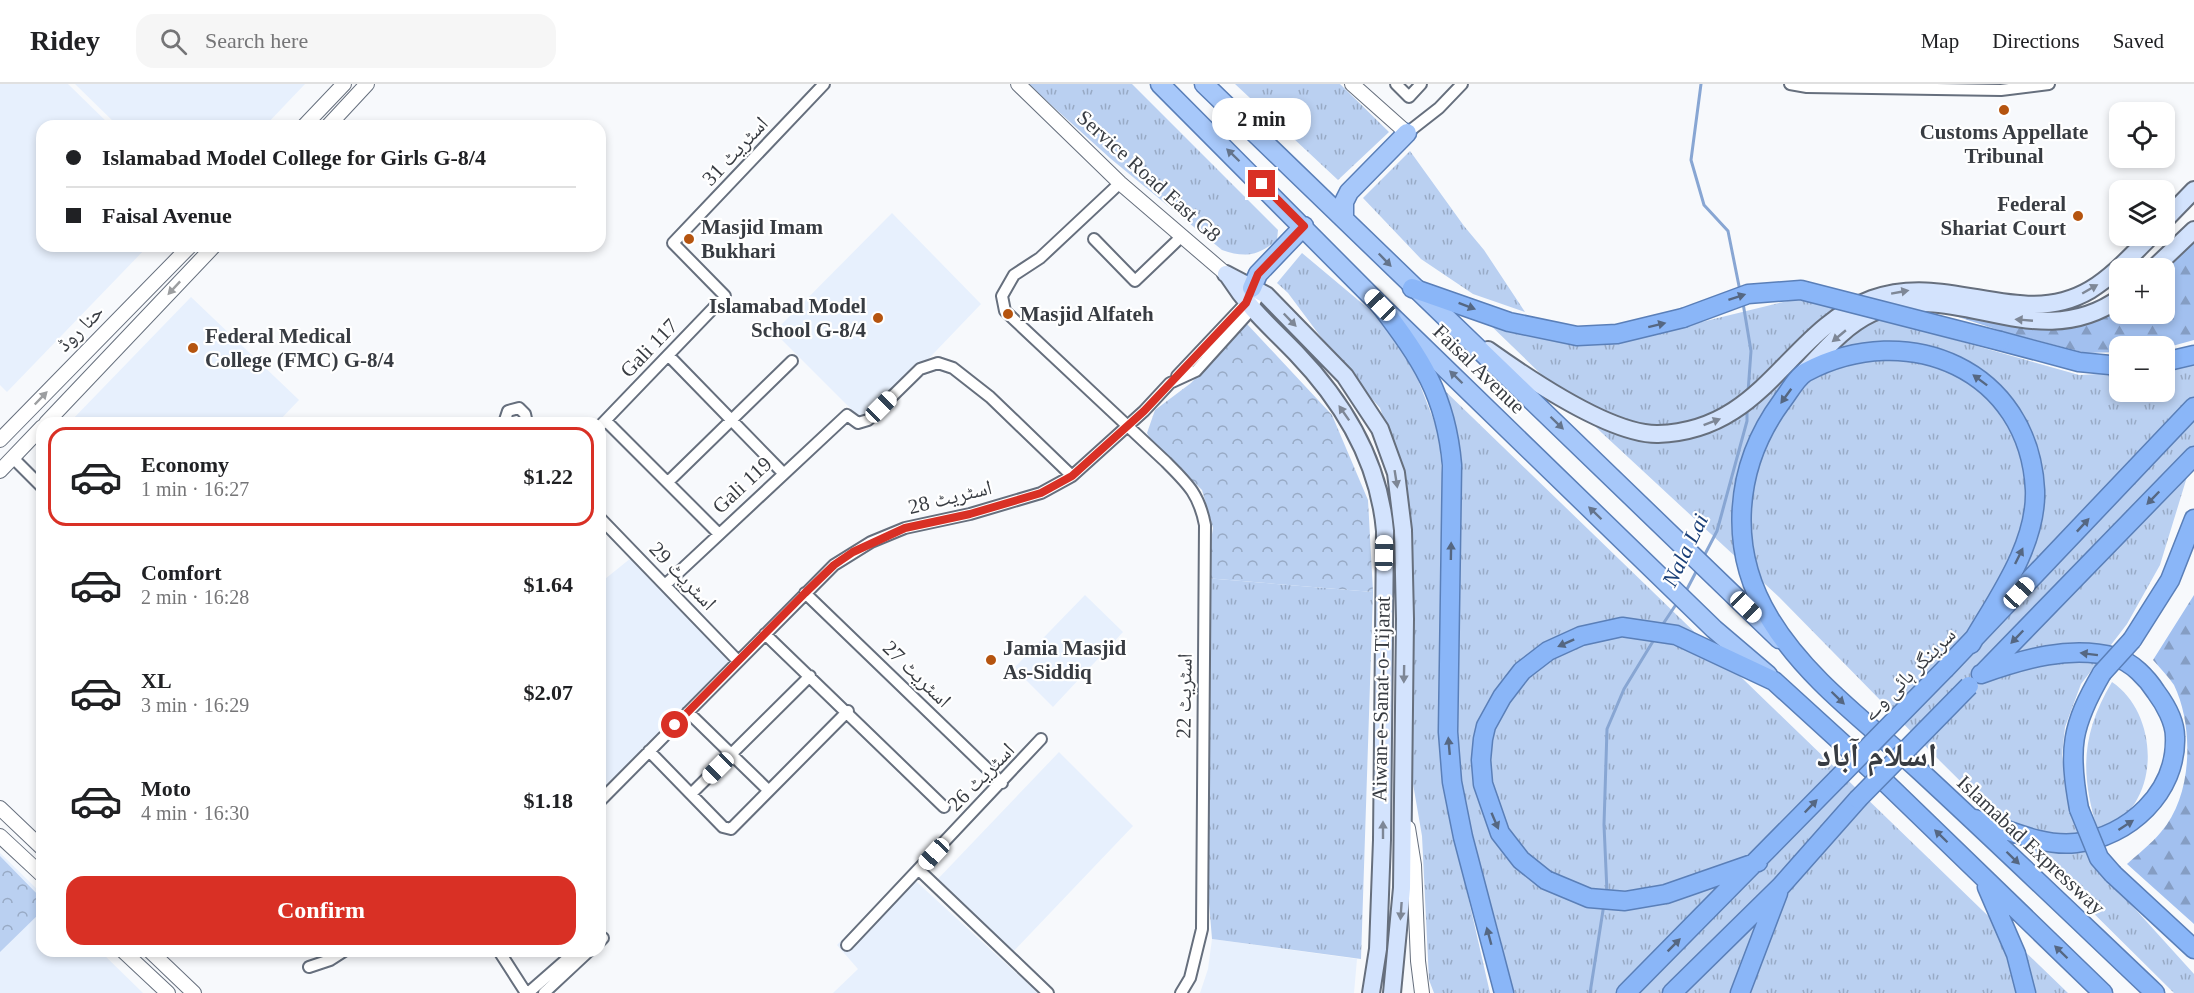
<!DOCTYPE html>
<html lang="en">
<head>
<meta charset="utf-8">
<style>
	:root { --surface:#fff; --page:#f6f6f6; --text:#202124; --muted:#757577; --line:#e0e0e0; --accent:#d93025 }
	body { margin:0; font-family:"Times New Roman","Noto Naskh Arabic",serif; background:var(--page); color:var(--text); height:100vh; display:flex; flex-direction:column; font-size:22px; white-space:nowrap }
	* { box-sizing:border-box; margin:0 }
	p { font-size:20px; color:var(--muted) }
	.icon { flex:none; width:33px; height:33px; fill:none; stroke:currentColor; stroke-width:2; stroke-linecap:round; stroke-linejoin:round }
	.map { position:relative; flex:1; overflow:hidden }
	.panel { position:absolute; left:36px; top:333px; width:570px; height:540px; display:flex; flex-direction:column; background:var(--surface); border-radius:18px; box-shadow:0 3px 9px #0003 }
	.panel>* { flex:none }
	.guide { position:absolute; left:36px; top:36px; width:570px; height:132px; border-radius:18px; box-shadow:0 3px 9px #0003; display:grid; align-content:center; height:132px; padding:0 30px; background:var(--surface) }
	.buttons { position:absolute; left:2109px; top:18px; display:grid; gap:12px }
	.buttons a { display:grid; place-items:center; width:66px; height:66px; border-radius:12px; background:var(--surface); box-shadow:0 3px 9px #0003; font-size:30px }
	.end { position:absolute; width:27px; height:27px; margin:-14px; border:8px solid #d93025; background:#fff; box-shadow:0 0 0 3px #fff }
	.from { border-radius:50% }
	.bubble { position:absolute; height:42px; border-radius:18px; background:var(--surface); box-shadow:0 3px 9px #0003; font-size:20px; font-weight:600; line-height:42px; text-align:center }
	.car { position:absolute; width:18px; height:36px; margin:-18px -9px; border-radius:8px; box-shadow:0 0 4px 2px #0007; background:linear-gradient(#fff 24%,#345 0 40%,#fff 0 76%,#345 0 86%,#fff 0) }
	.guide b { display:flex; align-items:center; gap:21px; height:57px; font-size:22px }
	.guide b+b { border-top:2px solid var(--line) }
	.guide i { width:15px; height:15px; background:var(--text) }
	ul { padding:10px 0 0; list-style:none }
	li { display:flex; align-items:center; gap:18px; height:99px; margin:0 12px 9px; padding:0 18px; border:3px solid transparent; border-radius:18px }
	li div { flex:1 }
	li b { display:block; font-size:22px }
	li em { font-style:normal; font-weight:600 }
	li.current { border-color:var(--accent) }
	li>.icon { width:54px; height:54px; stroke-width:1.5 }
	.button { display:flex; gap:12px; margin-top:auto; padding:12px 30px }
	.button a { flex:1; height:69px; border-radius:18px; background:var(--accent); color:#fff; font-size:24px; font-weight:600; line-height:69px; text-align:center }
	header { display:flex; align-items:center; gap:36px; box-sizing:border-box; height:84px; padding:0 30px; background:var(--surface); border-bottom:2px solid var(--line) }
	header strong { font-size:28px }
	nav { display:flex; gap:33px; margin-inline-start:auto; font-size:21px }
	.search { width:420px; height:54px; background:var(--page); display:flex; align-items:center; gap:15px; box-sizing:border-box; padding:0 21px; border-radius:18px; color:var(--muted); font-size:22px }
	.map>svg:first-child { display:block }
</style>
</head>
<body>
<header>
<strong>Ridey</strong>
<div class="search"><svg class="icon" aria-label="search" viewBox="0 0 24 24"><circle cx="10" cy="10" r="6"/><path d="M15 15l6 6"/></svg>Search here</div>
<nav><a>Map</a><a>Directions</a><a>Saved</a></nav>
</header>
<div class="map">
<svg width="2194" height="909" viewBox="0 0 2194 909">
	<defs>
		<pattern id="grass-tufts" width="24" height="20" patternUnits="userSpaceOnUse" patternTransform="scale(1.5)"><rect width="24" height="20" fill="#bad0f1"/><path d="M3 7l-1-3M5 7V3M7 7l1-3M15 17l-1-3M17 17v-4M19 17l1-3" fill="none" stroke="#98aac5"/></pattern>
		<pattern id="forest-firs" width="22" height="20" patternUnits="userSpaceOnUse" patternTransform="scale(1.5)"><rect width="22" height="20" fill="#a2c0ef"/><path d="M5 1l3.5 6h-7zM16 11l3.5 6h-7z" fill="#859dc3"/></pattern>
		<pattern id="park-crowns" width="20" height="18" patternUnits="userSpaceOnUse" patternTransform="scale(1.5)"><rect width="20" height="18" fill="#bad0f1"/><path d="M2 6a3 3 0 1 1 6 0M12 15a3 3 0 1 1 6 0" fill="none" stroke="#98aac5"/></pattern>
	</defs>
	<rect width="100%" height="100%" fill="#f7f9fc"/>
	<path fill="#e7f0fd" d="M0,0H68L111,42H42V162H148L7,308L0,301Z
		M75,0H305L265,42H118Z
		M892,129L981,220L866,340L774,248Z
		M191,213L299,316L277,339H69Z
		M631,474L741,577L600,710V499Z
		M1085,511L1123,548L1053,623L1014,584Z
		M1059,668L1133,742L1011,870L934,799Z
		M0,769L42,810V867H100L143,909H0Z
		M907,789L1038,909H833L858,885L837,861Z
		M1212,855L1357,875L1354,909H1200L1208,885Z"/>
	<path fill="url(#grass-tufts)" d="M1028,0H1132L1278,146L1277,156C1258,172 1245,174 1222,166L1111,75Z
		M1235,0H1340L1389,48L1338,96Z
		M1410,67L1464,142L1484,166L1525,228L1473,210L1421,175L1363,114Z
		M1302,169L1376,231L1413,283L1439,350L1444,416L1448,725L1490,909H1434L1429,896L1422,752L1412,694L1400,383L1380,324L1338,276L1288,209L1277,199Z
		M1804,213L2079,291L2119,289L2120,308H2164L2165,287L2194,280V370L2160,481L2127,540L2081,600L2065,643L2062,671L2070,730L2089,774L2194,890V909H2174L1940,677L1779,513L1602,349L1484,235L1620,258Z
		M1441,303L2068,909H1508L1499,849L1472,758L1456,665L1461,382L1452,329Z
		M1205,494L1373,508L1361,875L1212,855L1207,794Z
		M2112,598C2148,622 2159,681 2135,719C2126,733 2112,740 2098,747C2080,690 2081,650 2112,598Z"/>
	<path fill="url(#forest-firs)" d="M2194,146V256L2165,264L2120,262L2119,268L2086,269L2008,249L1927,223L2018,243L2068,242L2119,216L2120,230H2164V184Z
		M2194,511V840L2127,780C2138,770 2151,760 2161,748C2193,712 2194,642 2174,601C2168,592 2160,584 2153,576Z"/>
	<path fill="url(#park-crowns)" d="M1247,240L1332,331L1368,416L1373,508L1205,494L1213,444L1202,406L1150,355L1147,349L1155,326L1191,299Z
		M0,772L42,815V827L0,868Z"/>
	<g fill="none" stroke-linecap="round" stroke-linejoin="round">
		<path stroke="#88a6d3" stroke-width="3" d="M1701,0L1691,76L1704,121L1728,147L1740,207
			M1743,219L1751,267L1748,308
			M1703,474L1717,447L1747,337V323
			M1685,509L1697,486
			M1661,543L1677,519
			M1607,808L1604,741L1607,645L1624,605L1655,554
			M1590,909L1604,820"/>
		<g stroke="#666f7d" stroke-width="14">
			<path id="minor" d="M1396,0L1409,13L1421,0
				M1790,0L1807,3L2001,6L2049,0
				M1407,49L1439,24L1462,0
				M1120,99L1040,174L1014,191L1002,212L1005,227L1166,378C1188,400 1199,410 1205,441L1202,845L1190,894L1181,909
				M1094,155L1135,197L1182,152
				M669,272L784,390
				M1177,292L1246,219L1248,213
				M606,337L719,450
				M508,339L505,336L508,327L519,324L525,330L527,339
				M600,342L725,212L673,159L824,0
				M13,374L42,403
				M669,397L792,277
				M600,434L738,577
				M665,501L847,331L858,339L868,336L920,285L938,279L953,284L990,313L1072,392
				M805,509L1002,699
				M765,550L944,723
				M688,628L768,706
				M649,667L723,743L731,745L848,627
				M691,710L810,592
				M600,717L834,481L871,458L905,444L970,430L1041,409L1072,392L1144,327L1170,299L1196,287L1251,226L1260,208
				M919,786L1048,909
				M600,857L603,854
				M847,861L1041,655
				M499,867L526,909
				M309,883L330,876L344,867
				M528,909L576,867
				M544,909L589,867"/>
		</g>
		<g stroke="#666f7d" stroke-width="16">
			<path id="tertiary" d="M1018,0L1120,99L1226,190
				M1352,0L1407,49
				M304,42L344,0
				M328,42L367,0
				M46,339L214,162
				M0,356L190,162
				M0,387L42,343
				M0,724L42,764
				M1408,744L1414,781L1418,877L1422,909
				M0,752L42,791
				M123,867L168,909
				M150,867L194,909"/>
		</g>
		<g stroke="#666f7d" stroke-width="20">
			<path id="secondary" d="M2164,137L2194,106
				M2154,184L2194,146
				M1226,190L1266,211L1345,292L1380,345L1396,389L1403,446L1405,535L1402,804L1392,909
				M1229,193C1250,226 1270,242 1296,269C1344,319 1379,377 1385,447L1382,756L1378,865L1371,909
				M1488,266C1526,293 1611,351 1658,350C1765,347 1788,246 1872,215C1950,187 2020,247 2090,206C2113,192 2132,171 2151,152
				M1803,289C1824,267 1844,242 1872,229C1955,192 2036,274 2120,214"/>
		</g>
		<g stroke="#5a7fb8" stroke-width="21">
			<path id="primary" d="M1160,0L1380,221L1714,545L1768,591
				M1204,0L1779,555
				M1344,134V118L1349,108L1407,49
				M1252,204L1258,190L1304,142"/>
		</g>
		<g stroke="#5a7fb8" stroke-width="21">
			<path id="trunk" d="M1412,204L1509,238L1577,252L1617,250L1683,234
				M1380,221C1421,275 1446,311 1452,381L1448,648L1452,698L1463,753L1504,909
				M2000,257L2079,278L2120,282
				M2164,278L2194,271
				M2132,556L2170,496L2194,435
				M1971,560C1997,515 2037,461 2035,406C2029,286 1908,234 1806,288C1797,293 1789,308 1782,317C1734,382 1727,465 1770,535C1807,596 1868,639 1920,687C1999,760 2077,835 2155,909
				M1945,585L2194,323
				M1984,588L2194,372
				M2079,725C2068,665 2071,642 2102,589
				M1975,735C2007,745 2042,763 2076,759C2129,753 2177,708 2175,653C2175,638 2165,620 2156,608C2147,594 2132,578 2115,573C2070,561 2024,575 1981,590
				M1758,778L1666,810L1625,817L1589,814L1546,796L1521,776L1500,749L1483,700L1481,676L1483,655L1486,642L1502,613L1522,587L1548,567L1581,552L1622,543L1676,551L1774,597L1886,699L2103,909
				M2113,790L2194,865
				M1987,803L2016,870L2026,909
				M1626,909L1837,695
				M1672,909L1781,802L1858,715
				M1740,909L1778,809"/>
		</g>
		<use href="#minor" stroke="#fff" stroke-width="10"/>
		<use href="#tertiary" stroke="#fff" stroke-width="14"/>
		<use href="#secondary" stroke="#d3e3fd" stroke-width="16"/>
		<use href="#primary" stroke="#a7c8fa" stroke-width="18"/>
		<use href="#trunk" stroke="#8ab6f8" stroke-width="18"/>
		<g stroke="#5a7fb8" stroke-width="21" stroke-linecap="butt">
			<path id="trunk-bridge" d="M1683,234L1748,210L1801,206L2000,257
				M2102,589L2132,556
				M1837,695L1945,585
				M1858,715L1969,602
				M2079,725L2099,774L2113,790"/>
		</g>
		<use href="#trunk-bridge" stroke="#8ab6f8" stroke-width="18"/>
	</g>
	<defs><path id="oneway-solid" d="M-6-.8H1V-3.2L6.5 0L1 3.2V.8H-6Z" transform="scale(1.5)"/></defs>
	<g fill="#64748c">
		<use href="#oneway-solid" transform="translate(1233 71) rotate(-136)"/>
		<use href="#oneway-solid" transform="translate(1385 176) rotate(46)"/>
		<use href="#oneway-solid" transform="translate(1456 293) rotate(-136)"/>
		<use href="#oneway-solid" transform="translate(1557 339) rotate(44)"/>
		<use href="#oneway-solid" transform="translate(1595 429) rotate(-136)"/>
	</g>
	<g fill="#9c9ea0">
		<use href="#oneway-solid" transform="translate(174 204) rotate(133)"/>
		<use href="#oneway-solid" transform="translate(41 314) rotate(-46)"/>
	</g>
	<g fill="#7e8796">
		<use href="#oneway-solid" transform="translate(2090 205) rotate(-30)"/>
		<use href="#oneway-solid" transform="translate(1900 208) rotate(-10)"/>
		<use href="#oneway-solid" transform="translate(1290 236) rotate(46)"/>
		<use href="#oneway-solid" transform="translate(2024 236) rotate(-175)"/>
		<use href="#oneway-solid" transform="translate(1839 252) rotate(140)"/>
		<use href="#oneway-solid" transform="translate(1344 329) rotate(-125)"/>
		<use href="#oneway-solid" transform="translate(1712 338) rotate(-21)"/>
		<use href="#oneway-solid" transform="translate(1396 395) rotate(81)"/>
		<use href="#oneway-solid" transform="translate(1404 590) rotate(91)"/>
		<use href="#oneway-solid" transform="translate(1383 746) rotate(-90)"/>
		<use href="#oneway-solid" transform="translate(1401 827) rotate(94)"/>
	</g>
	<g fill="#556782">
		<use href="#oneway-solid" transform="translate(1737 213) rotate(-18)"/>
		<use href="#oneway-solid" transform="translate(1467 222) rotate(21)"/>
		<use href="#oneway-solid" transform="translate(1657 241) rotate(-14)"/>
		<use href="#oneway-solid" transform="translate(1980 296) rotate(-143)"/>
		<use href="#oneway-solid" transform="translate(1786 312) rotate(126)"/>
		<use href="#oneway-solid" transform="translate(2153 414) rotate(134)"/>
		<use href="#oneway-solid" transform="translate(2083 441) rotate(-47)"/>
		<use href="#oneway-solid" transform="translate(1451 467) rotate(-89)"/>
		<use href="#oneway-solid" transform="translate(2019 472) rotate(-64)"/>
		<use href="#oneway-solid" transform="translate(2017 553) rotate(134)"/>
		<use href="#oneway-solid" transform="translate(1566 559) rotate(156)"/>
		<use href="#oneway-solid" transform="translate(2089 570) rotate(-173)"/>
		<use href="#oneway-solid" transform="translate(1838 614) rotate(44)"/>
		<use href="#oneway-solid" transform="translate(1449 662) rotate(-95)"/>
		<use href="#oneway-solid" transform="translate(1811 722) rotate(-46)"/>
		<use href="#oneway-solid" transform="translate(1495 737) rotate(67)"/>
		<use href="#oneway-solid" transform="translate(2126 741) rotate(-33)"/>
		<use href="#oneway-solid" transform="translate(1941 752) rotate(-136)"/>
		<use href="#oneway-solid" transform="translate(2013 774) rotate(44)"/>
		<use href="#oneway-solid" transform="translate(1489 852) rotate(-105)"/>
		<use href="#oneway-solid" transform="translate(1674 861) rotate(-45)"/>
		<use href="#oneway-solid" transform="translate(2061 868) rotate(-136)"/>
	</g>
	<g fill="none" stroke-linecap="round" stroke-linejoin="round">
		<path stroke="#d93025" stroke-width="8" d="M675,641L805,509L834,481L853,468L905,444L970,430L1041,409L1072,392L1144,327L1246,219L1258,190L1304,142L1262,100"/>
	</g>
	<g fill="#b5540f" stroke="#fff" stroke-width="2">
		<circle cx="2004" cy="26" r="6"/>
		<circle cx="2078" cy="132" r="6"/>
		<circle cx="689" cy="155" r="6"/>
		<circle cx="1008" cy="230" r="6"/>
		<circle cx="878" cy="234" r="6"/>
		<circle cx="193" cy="264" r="6"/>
		<circle cx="991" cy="576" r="6"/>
	</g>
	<g text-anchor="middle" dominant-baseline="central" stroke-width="4.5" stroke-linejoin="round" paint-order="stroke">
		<g font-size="21" font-weight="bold" fill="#383c42" stroke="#fff" text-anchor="start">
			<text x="2004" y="48" text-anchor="middle">Customs Appellate<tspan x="2004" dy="24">Tribunal</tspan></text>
			<text x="2066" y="120" text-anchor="end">Federal<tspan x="2066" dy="24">Shariat Court</tspan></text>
			<text x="701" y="143">Masjid Imam<tspan x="701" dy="24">Bukhari</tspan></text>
			<text x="866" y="222" text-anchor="end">Islamabad Model<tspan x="866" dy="24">School G-8/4</tspan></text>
			<text x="1020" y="230">Masjid Alfateh</text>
			<text x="205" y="252">Federal Medical<tspan x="205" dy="24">College (FMC) G-8/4</tspan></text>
			<text x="1003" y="564">Jamia Masjid<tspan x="1003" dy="24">As-Siddiq</tspan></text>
		</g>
		<g font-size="21" fill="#383c42" stroke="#fff">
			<text transform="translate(735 67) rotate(-47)">اسٹریٹ 31</text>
			<text transform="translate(1149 92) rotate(42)">Service Road East G8</text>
			<text transform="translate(80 244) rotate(-45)">حنا روڈ</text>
			<text transform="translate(649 264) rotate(-46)">Gali 117</text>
			<text transform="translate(1479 285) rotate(44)">Faisal Avenue</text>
			<text transform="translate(742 401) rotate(-43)">Gali 119</text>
			<text transform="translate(950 413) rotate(-14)">اسٹریٹ 28</text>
			<text transform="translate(683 492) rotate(46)">اسٹریٹ 29</text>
			<text transform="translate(917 590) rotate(44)">اسٹریٹ 27</text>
			<text transform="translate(1909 590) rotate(-45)">سرینگر ہائی وے</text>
			<text transform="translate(1184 612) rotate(-89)">اسٹریٹ 22</text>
			<text transform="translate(1381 615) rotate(-89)">Aiwan-e-Sanat-o-Tijarat</text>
			<text transform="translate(981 693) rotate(-46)">اسٹریٹ 26</text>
			<text transform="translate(2031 761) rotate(43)">Islamabad Expressway</text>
		</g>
		<g font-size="22" font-style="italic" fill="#1c4179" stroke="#fff">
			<text transform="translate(1685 466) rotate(-64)">Nala Lai</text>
		</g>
		<g font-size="33" font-weight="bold" fill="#383c42" stroke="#fff">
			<text x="1877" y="671">اسلام آباد</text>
		</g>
	</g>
</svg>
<div class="buttons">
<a><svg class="icon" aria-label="locate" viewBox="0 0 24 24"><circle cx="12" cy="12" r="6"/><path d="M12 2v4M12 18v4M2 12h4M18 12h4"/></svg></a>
<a><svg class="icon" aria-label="layers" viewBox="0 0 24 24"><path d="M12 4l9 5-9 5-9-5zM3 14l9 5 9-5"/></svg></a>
<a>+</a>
<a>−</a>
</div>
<i class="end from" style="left:675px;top:641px"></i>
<i class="end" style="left:1262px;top:100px"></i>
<div class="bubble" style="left:1212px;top:14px;width:99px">2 min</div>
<i class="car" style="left:1380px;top:221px;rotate:316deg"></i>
<i class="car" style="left:881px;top:323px;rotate:45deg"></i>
<i class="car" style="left:1384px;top:469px;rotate:1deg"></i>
<i class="car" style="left:2019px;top:509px;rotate:43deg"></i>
<i class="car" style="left:1746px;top:523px;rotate:134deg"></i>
<i class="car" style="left:718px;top:684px;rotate:225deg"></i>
<i class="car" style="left:934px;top:770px;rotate:223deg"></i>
<div class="guide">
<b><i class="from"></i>Islamabad Model College for Girls G-8/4</b>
<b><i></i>Faisal Avenue</b>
</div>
<section class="panel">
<ul>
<li class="current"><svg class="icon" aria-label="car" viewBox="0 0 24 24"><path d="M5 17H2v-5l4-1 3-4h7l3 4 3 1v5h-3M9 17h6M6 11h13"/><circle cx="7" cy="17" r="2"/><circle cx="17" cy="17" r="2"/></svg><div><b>Economy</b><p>1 min · 16:27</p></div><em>$1.22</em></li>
<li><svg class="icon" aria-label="car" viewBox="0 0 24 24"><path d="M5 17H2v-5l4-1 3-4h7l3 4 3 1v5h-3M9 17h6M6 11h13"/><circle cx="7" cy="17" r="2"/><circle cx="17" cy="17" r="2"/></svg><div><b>Comfort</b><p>2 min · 16:28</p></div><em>$1.64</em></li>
<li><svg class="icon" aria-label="car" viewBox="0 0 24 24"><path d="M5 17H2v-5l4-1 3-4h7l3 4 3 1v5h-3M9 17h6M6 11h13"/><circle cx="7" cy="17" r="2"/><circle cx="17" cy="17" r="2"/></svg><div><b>XL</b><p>3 min · 16:29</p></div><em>$2.07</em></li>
<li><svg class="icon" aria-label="car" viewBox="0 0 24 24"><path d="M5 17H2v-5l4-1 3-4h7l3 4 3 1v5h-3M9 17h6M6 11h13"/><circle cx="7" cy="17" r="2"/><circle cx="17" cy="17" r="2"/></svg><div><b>Moto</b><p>4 min · 16:30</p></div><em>$1.18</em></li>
</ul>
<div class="button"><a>Confirm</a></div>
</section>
</div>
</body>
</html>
